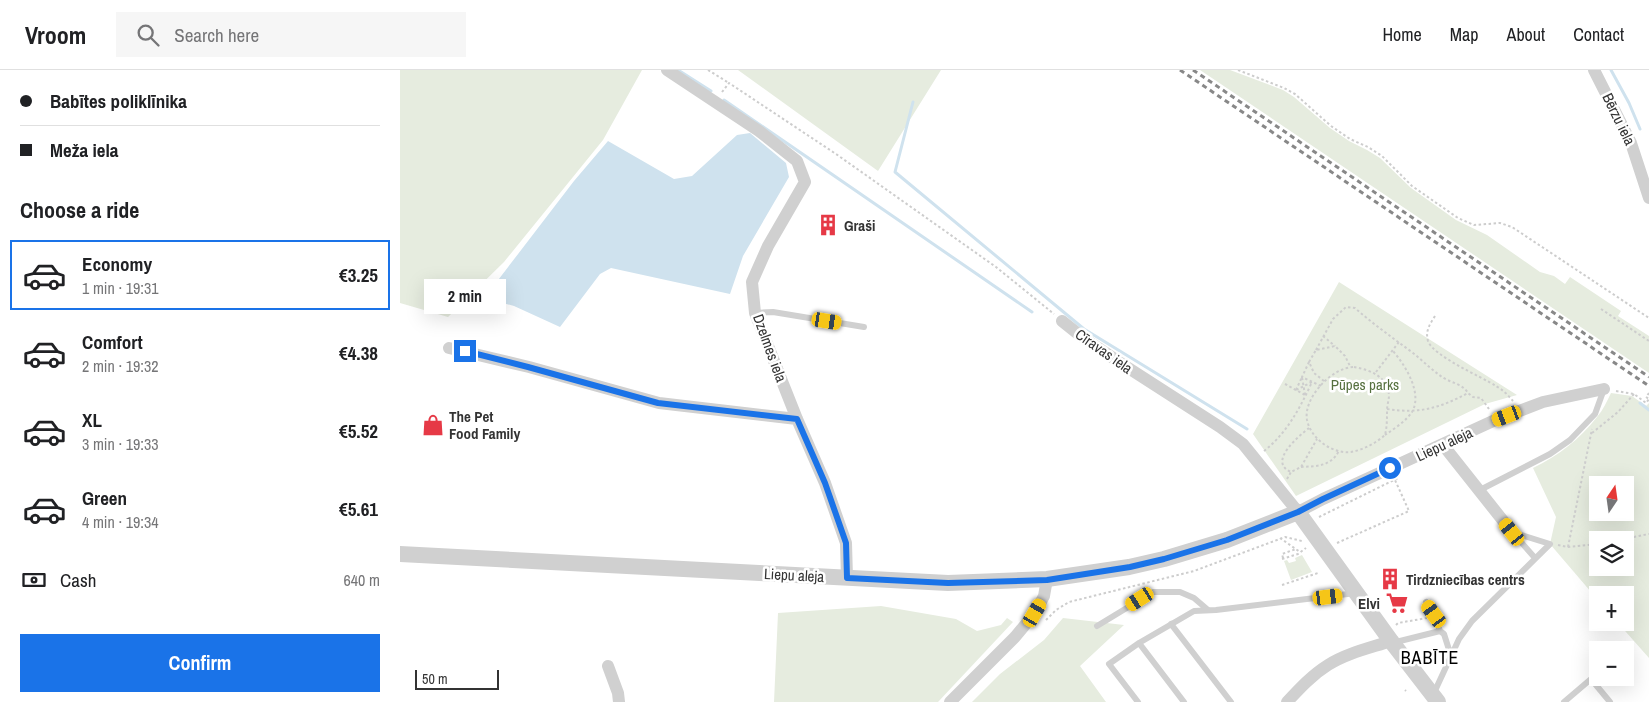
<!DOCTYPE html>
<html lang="en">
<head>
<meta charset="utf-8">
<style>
	:root { --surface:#fff; --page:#f6f6f6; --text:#202124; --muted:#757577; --line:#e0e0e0; --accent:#1a73e8 }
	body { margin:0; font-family:"Archivo Narrow",sans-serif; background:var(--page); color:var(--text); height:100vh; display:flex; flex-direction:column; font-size:19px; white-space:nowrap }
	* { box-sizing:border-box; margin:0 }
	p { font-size:16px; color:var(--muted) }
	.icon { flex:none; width:28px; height:28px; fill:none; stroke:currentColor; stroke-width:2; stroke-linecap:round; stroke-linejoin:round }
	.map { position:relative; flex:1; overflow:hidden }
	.panel { display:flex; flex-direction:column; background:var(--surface); width:400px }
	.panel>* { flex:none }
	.hud { display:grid; align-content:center; height:110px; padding:0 20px; background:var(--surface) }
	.needle { width:32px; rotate:13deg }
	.controls { position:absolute; left:1189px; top:406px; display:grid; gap:10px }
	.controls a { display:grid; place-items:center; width:45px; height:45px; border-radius:0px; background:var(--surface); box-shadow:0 5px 20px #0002; font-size:25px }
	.scale { position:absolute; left:15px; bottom:12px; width:84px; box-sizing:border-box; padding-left:5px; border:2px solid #333; border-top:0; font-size:14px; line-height:18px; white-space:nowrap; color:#333; -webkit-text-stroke:4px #fff; paint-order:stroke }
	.end { position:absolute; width:22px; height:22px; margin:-11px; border:6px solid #1a73e8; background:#fff; box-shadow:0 0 0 2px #fff }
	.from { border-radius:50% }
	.bubble { position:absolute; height:35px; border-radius:0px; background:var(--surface); box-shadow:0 5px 20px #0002; font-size:16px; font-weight:800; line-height:35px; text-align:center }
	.car { position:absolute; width:15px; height:30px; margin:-15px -8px; border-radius:6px; box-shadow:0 0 4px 1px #0007; background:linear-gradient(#f5c518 24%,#345 0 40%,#f5c518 0 76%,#345 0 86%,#f5c518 0) }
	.hud b { display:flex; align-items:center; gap:18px; height:48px; font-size:19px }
	.hud b+b { border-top:1px solid var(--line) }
	.hud i { width:12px; height:12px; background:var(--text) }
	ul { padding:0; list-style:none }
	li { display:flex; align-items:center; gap:15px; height:70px; margin:0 10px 8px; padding:0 10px; border:2px solid transparent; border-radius:0px }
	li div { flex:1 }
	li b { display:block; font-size:19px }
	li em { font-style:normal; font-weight:800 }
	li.active { border-color:var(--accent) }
	li>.icon { width:45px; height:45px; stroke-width:1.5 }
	h2 { padding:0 20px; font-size:22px; line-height:60px }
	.pay { display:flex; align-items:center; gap:12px; height:55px; padding:0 20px; font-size:19px }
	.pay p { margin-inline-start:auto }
	.primary-button { display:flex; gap:10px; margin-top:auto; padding:10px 20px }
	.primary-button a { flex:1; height:58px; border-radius:0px; background:var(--accent); color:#fff; font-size:20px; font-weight:800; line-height:58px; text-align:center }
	header { display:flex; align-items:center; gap:30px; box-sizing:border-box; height:70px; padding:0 25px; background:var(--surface); border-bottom:1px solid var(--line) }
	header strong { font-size:24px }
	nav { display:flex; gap:28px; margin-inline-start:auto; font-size:18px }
	.search { width:350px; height:45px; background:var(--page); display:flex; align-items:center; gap:12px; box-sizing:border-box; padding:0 18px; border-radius:0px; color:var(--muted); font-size:19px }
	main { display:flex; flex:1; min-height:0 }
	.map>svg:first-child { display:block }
</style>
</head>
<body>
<header>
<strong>Vroom</strong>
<div class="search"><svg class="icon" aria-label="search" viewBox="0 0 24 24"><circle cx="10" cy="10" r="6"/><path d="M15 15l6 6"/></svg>Search here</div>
<nav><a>Home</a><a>Map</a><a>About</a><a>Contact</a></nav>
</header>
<main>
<section class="panel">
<div class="hud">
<b><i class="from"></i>Babītes poliklīnika</b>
<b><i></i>Meža iela</b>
</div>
<h2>Choose a ride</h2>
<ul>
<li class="active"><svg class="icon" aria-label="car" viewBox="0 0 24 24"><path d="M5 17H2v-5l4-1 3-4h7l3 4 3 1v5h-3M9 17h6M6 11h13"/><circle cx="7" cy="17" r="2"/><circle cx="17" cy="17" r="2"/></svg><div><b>Economy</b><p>1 min · 19:31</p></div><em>€3.25</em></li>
<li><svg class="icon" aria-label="car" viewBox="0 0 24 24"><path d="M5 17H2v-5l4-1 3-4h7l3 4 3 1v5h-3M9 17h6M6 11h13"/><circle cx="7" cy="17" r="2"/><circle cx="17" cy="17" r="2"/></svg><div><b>Comfort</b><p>2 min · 19:32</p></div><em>€4.38</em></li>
<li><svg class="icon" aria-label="car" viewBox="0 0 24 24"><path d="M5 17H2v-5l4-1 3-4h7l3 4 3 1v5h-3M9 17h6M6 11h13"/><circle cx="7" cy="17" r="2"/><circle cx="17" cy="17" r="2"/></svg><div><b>XL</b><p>3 min · 19:33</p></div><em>€5.52</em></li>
<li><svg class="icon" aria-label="car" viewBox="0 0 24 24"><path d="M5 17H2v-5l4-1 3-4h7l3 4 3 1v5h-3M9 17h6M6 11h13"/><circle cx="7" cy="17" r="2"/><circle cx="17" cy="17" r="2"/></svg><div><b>Green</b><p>4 min · 19:34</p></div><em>€5.61</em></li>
</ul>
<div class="pay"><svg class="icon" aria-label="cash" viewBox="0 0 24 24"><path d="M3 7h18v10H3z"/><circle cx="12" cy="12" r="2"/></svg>Cash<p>640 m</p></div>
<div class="primary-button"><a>Confirm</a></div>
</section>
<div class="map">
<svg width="1249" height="632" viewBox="0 0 1249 632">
	<rect width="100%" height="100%" fill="#fff"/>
	<path fill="#e6ecdf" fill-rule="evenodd" d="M0,0H242L203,70L104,192L48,247L0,233Z
		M338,0H541L478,101Z
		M800,0H830L883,20L894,27L930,58L949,71L967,80L980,88L1011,118L1056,150L1087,165L1140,202L1154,206L1165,214L1170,207L1221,241L1218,246L1249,266V303Z
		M939,212L1117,325L1085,334L896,426L853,364Z
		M1211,323L1232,326L1246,336L1249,333V588L1218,553L1225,552V525H1198L1197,529L1150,474L1156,447L1133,398C1158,386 1180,369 1197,347C1203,340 1207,331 1211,323ZM1198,415H1225V442H1198ZM1198,470H1225V498H1198Z
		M902,485L912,502L891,510L884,491L887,490L889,493L896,491L895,488Z
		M481,536L556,549L577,561L601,555L607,548L613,552L538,632H374L378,543Z
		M663,548L724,555L680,596L706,632H572L600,604L644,570Z"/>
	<path fill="#cfe2ee" d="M350,63L386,93L389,107L343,186L330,224L211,198L200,204L160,257L114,236L92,230V218L174,111L208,71L274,109L292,106L337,65Z"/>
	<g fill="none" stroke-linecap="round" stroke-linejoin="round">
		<path stroke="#cfe2ee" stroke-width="3" d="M278,0L311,21
			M1211,0L1229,33L1240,59
			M324,30L632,242
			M513,32L495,102L684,259L847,359
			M31,218L80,236
			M1240,333L1249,340"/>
		<path stroke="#cdcdcd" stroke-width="2" stroke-dasharray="2.5 2.5" stroke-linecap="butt" d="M308,0L329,13
			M838,0L884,18L895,24L931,56L950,69L968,77L982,86L1012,116L1058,148L1074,155L1100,153L1112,157L1249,248
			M322,22L329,13L436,84L596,197L654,244
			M1201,239L1249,271
			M1035,246C1030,254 1025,261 1028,271C1033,286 1082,307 1096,316C1103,320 1108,325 1113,331
			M923,266L935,276
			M916,280L933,249L946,237L955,238C973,254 993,268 1013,283C1023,291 1032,300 1042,307C1051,313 1063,314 1068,323
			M909,292L902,307L921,316
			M954,297C970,300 987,306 989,325C989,330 987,335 987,341C987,349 987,357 985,365C976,373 963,380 951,382C932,384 911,369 907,350C903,328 932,297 954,297Z
			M976,302L999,272
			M924,311L914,303L909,292L916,280L935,276L945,286L950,296
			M885,314L905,325
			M896,320L902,307L905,325
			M1216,321L1234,324L1246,333L1249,329
			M1249,323L1246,327L1249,329
			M987,339C1019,344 1040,338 1068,323L1073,327L1081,328L1089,339
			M909,358C899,366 867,392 891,402L901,397L917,369
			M1192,363L1218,342L1234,324
			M985,365C994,359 1006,351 1012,342C1023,323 1005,295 993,281
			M864,381C887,363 900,338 912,312L896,320
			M901,397C917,396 930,397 939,381
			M887,409L891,402
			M919,447L998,408
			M880,468L900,482
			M1219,470L1249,464
			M937,473L1009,441L995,410
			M1158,475L1168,477L1198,474
			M1168,477L1192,359
			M883,488L882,484L896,479
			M882,489L898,484L906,478
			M882,515L918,503
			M646,550L656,540L669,532L794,501L885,467L902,471
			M996,555L998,553L1027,548
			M1005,620L1006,621"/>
		<path stroke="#d0d0d0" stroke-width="6" d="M355,243L373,242L464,257
			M1078,421L1150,384L1170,370L1195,344L1204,319
			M1113,463L1135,488
			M1026,532L1034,544L1040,561
			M771,554L831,632
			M697,556L753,522H780L794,528L808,540
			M992,571H1000L1040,561L1044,564L1051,586
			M739,573L784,632
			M1033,625L1059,569L1072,551L1150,474L1112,462
			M738,632L709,594L739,573L794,541L816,540L956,523
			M1164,632L1191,609L1210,632"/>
		<path stroke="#d0d0d0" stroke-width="12" d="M267,0L359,61L397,91L405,112L368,176L352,212L355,243L397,349L425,413L446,473L447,508
			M1194,0L1231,73L1249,128
			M662,251L682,267L719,292L820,357L843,374L898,442L923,429L1093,351L1143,332L1204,319
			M49,278L129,297L259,333L397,349
			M1043,375L1112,462
			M208,596L218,623L219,632
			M550,632L615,567L635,543L644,526L647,509
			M887,632C900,618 912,605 928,595C947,583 970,578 991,571"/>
		<path stroke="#d0d0d0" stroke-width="16" d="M0,484L548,513L647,509L729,497L764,489L827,470L898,442L991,571L1038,632"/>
		<path stroke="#888" stroke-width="3" stroke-dasharray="5 4" stroke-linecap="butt" d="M780,0L1249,316
			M793,0L1249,307"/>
	</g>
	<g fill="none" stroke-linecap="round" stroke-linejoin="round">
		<path stroke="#1a73e8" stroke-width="6" d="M65,281L128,297L258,333L397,349L425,413L446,473L447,508L548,513L647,510L730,497L764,489L827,470L898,442L923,429L990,398"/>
	</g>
	<defs>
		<g id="building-bare" transform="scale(1.725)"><path d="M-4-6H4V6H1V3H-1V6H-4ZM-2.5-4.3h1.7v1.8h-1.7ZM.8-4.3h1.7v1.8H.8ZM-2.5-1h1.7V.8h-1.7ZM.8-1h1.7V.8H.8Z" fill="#e63946" stroke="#fff" stroke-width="2.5" paint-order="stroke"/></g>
		<g id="shop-bare" transform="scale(1.725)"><path d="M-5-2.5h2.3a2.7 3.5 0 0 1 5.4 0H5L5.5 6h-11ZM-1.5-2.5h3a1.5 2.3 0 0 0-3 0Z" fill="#e63946" stroke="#fff" stroke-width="2.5" paint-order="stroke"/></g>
		<g id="supermarket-bare" transform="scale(1.725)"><path d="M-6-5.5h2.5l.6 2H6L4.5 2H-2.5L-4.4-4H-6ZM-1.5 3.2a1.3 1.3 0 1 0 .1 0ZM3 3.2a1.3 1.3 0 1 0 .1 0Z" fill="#e63946" stroke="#fff" stroke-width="2.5" paint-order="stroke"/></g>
	</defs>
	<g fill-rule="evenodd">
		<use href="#building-bare" x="428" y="155"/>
		<use href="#shop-bare" x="33" y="355"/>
		<use href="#building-bare" x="990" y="509"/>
		<use href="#supermarket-bare" x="997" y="533"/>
	</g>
	<g text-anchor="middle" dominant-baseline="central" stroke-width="5" stroke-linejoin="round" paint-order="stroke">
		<g font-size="15" fill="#333" stroke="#fff">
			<text transform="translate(1219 49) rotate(64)">Bērzu iela</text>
			<text transform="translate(370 278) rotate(70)">Dzelmes iela</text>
			<text transform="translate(704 281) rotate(35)">Cīravas iela</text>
			<text transform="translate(1044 374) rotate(-25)">Liepu aleja</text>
			<text transform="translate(394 505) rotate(3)">Liepu aleja</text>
		</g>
		<g font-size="15" font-weight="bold" fill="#333" stroke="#fff" text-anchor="start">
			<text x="444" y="155">Graši</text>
			<text x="49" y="346">The Pet<tspan x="49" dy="17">Food Family</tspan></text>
			<text x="1006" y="509">Tirdzniecības centrs</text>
			<text x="980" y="533" text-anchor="end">Elvi</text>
		</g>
		<g font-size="15" fill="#56703f" stroke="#fff">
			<text x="965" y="314">Pūpes parks</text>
		</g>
		<g font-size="18" letter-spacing="1" fill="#000" stroke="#fff">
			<text x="1030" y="587">BABĪTE</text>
		</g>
	</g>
</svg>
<div class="controls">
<a><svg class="needle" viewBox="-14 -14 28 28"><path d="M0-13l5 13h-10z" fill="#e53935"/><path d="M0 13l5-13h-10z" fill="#757577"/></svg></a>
<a><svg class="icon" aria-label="layers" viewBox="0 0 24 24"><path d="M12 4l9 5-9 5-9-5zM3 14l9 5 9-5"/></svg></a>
<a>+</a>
<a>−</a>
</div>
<div class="scale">50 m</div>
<i class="end from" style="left:990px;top:398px"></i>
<i class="end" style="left:65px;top:281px"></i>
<div class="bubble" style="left:24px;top:209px;width:82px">2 min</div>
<i class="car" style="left:427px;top:251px;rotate:99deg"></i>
<i class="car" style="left:1107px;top:346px;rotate:249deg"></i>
<i class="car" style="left:1112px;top:462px;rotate:321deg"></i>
<i class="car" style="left:928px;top:527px;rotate:83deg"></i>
<i class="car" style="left:740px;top:529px;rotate:238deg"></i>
<i class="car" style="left:635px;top:543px;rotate:30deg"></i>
<i class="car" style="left:1034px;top:544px;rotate:324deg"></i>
</div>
</main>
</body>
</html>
